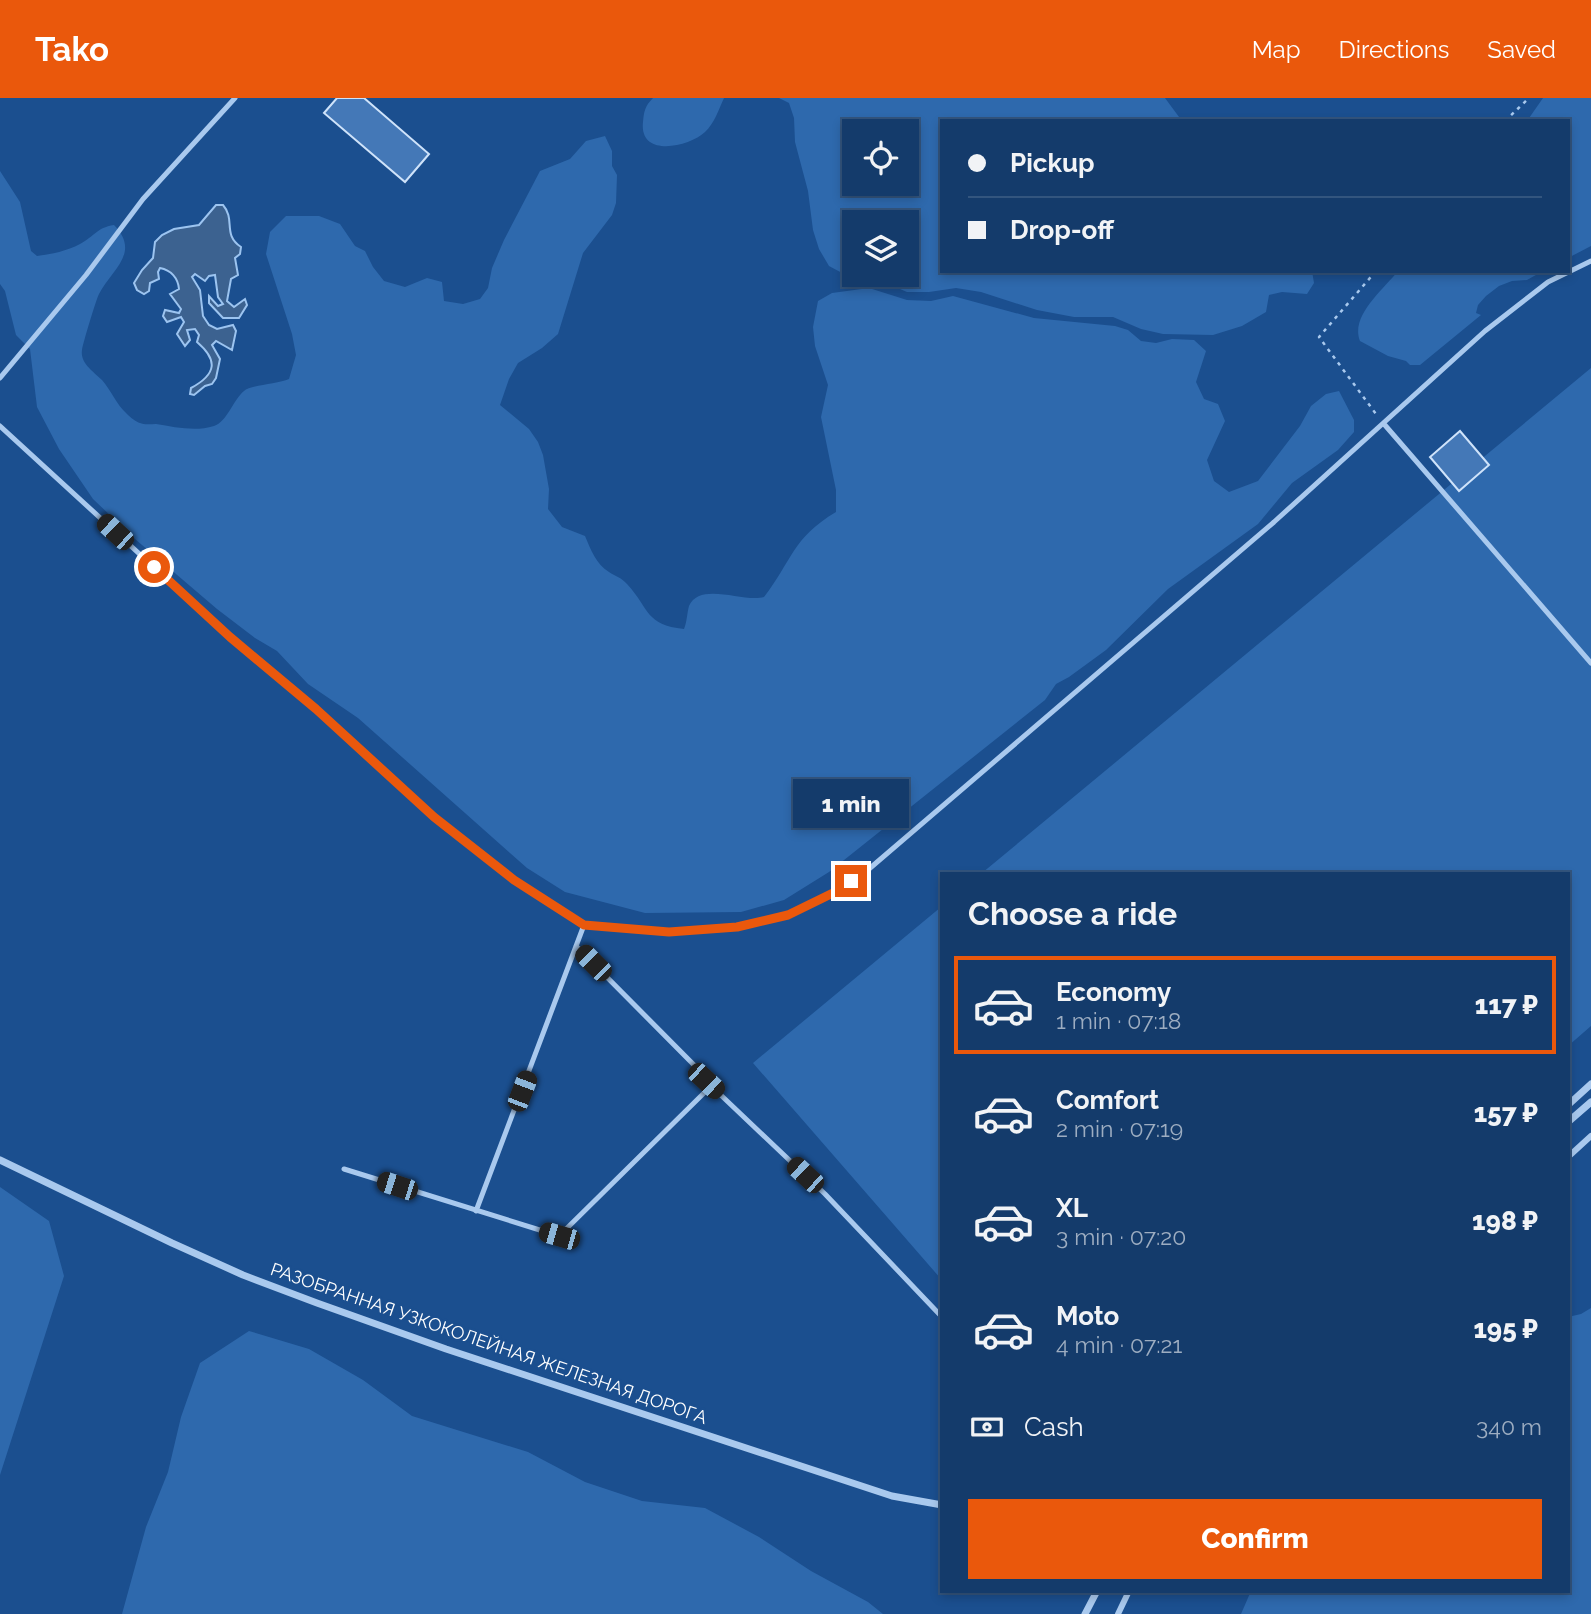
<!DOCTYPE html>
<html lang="en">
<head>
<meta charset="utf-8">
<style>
	:root { --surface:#143b6b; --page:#214673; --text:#f1f3f6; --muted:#9dadc1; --line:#33557e; --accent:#ea580c }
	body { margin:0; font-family:Raleway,sans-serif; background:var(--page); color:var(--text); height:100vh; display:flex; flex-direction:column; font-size:26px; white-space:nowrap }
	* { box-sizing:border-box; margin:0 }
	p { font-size:23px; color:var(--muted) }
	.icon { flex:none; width:38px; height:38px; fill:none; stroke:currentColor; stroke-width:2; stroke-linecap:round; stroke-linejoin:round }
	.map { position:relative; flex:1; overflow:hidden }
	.side { position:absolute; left:940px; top:774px; width:630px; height:721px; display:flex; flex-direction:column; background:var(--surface); border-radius:0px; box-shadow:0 4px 10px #0003,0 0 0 2px var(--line) }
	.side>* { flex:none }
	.banner { position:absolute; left:940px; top:21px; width:630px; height:154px; border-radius:0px; box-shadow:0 4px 10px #0003,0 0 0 2px var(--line); display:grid; align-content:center; height:154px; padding:0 28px; background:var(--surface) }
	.fabs { position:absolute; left:842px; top:21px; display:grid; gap:14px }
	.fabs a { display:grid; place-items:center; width:77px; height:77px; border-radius:0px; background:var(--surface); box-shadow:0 4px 10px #0003,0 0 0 2px var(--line); font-size:35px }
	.end { position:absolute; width:32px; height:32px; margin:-16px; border:9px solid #ea580c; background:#fff; box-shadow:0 0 0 4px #fff }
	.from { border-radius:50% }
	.bubble { position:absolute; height:49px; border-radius:0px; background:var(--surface); box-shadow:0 4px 10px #0003,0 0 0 2px var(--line); font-size:23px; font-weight:800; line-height:49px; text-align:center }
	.car { position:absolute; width:21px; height:42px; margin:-21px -10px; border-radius:9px; box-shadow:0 0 5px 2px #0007; background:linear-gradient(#222 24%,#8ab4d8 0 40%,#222 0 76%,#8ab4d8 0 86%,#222 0) }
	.banner b { display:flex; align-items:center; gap:24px; height:66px; font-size:26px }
	.banner b+b { border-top:2px solid var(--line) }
	.banner i { width:18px; height:18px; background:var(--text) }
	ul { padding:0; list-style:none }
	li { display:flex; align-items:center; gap:21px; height:98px; margin:0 14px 10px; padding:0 14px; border:4px solid transparent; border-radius:0px }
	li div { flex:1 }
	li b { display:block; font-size:26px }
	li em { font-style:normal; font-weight:800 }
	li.current { border-color:var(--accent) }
	li>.icon { width:63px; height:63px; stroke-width:1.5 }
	h2 { padding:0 28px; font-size:32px; line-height:84px }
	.pay { display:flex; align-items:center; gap:18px; height:77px; padding:0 28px; font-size:26px }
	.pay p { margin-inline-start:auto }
	.primary-button { display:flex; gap:14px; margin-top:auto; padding:14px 28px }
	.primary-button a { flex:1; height:80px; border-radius:0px; background:var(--accent); color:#fff; font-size:28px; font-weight:800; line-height:80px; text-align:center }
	header { display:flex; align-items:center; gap:42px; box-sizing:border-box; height:98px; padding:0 35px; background:var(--accent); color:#fff }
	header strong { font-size:33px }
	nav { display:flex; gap:38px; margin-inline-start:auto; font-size:24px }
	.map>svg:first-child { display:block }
</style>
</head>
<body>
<header>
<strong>Tako</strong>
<nav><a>Map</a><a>Directions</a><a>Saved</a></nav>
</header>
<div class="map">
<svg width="1591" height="1516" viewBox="0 0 1591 1516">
	<rect width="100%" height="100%" fill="#1b4f8f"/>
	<path fill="#2e69ad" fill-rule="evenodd" d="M653,0H724C719,11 714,26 705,34C689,49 639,60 643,24C644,13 645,8 653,0Z
		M779,0H1165L1182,23H942V173H1312L1314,185L1307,196L1282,194L1269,197L1266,214L1242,228L1213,237L1163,236L1141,231L1113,219H1074L1037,212L981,194L956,190L929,194H907L872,179L844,176L829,168L819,151L813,132L808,93L795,44L794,20L789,5ZM854,33H906V86H854ZM854,124H906V177H854Z
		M1543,0H1591V148L1568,160V23H1527Z
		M605,38L612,53V68L617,77L616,105L612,117L583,155L558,236L542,250L518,265L509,281L500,307L529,331L538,344L543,357L549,391L548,411L562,429L585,438C591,452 596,466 609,474C615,478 622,480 627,486C650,511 645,527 684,531C687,524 687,515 689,508C700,483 744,505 764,499C792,463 792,440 836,414V392L821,319L828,287L815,248L813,229L818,203L832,195L869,190L907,202L931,203L953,198L1034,220L1115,228L1128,232L1141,243L1156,245L1172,241L1194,242L1206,253L1196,284L1204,301L1218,306L1225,323L1207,362L1214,383L1229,394L1258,383L1300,328L1311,308L1326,296L1339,293L1354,322V334L1338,352L1292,385L1258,426L1168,491L1106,552L1069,579L1056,586L1045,602L829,774L784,802L741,814L645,815L565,794L527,770L358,620L308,586L277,553L255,540L217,511L135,441L93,401L59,351L37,309L30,251L16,237L5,193L0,186V73L20,104L31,153L37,158C52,156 67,153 80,146C95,138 96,130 114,127C141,155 112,171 99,196C96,202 83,245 82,252C80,265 93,273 102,282C111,292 116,306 127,316C130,319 136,324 140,325C144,327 151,326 156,326C175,329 195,334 214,328C227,324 233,302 244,293C250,287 278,286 289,281L296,257L292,236L266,156L270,134L286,118H319L340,126L355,148L365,153L373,169L384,183L405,189L427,180L442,184L444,203L463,206L480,201L488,190L492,170L504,142L540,73L570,61L586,43Z
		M1398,173H1543L1527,182L1512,183L1499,188L1486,198L1478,207L1476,215L1481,217L1420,267H1410L1406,263L1388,258L1360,243C1350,218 1383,192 1398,173Z
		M1591,270V928L1568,948V775H982Z
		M941,809V1181L753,965Z
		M0,1089L49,1123L64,1178L0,1377Z
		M1591,1210V1516H1241L1251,1493H1568V1219L1581,1216Z
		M249,1233L309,1251L363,1282L412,1318L528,1354L585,1384L642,1403L705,1410L759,1439L811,1473L868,1504L883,1516H122L146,1429L168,1374L181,1319L200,1265Z"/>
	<path fill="#3c6290" stroke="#9cc4f0" stroke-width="2" d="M216,107H223C236,122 222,136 241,149L240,156L235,160L238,177L231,181L227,203L234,209L245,201L247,207L239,220H223L209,205V198L218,208L223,206L218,199L215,177L209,178L205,183L195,176L192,179L200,192L203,218L209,227L217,231L233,227L236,233L232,252L216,243L212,247L220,261L216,280L212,286L205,288L194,297L190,296L191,290C217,276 218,262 197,244L199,237L195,231L187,232L190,242L185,248L177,236L184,224L181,219L167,224L163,218L165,212L179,215L181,211L170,196L179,191C178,180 171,172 160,170L158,174L159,181L150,185L149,193L144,196L137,192L134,185L142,172L153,160L155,144L162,137L174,131L199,127Z"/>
	<path fill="#4478b7" stroke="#cfe3fa" stroke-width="2" d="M337,0H364L429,56L405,84L324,15Z
		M1460,333L1489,367L1459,393L1430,359Z"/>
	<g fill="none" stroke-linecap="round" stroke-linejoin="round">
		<path stroke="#a9c9ee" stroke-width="2.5" stroke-dasharray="3.5 5" stroke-linecap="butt" d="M1505,23L1529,0
			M1376,173L1319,239L1376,316"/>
		<path stroke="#a9c9ee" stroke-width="5" d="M0,280L86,177L143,101L235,0
			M1384,326L1591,565
			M0,328L230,539L316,611L434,719L514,783L574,822L584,827L604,830L669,834L737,829L788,817L833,795L869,771L1274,424L1485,233L1548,184L1591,163
			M706,983L825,1096L942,1219
			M344,1071L559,1138L705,994L706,983L696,969L576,848
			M476,1113L584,827"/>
		<path stroke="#a9c9ee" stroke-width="6" d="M1568,1059L1591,1038
			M1118,1516L1129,1493"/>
		<path stroke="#a9c9ee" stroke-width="7" d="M1568,1007L1591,986
			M1568,1024L1591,1004
			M0,1062L172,1145L243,1177L317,1205L446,1251L892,1398L942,1407
			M1085,1516L1097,1493"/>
	</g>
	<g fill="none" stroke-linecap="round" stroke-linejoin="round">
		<path stroke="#ea580c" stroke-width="9" d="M154,469L230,539L316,611L434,719L514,782L584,827L669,834L737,829L788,817L833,795L851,783"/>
	</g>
	<g text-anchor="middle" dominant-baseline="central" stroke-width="5" stroke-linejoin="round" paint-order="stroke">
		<g font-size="18" fill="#fff" stroke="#1b4f8f">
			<text transform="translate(489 1245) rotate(19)">РАЗОБРАННАЯ УЗКОКОЛЕЙНАЯ ЖЕЛЕЗНАЯ ДОРОГА</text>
		</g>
	</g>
</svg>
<div class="fabs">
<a><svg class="icon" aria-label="locate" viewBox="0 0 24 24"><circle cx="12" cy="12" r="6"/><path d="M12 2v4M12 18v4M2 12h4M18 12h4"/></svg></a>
<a><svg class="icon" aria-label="layers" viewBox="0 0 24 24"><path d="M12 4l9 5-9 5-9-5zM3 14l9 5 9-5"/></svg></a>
</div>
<i class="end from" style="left:154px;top:469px"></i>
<i class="end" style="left:851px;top:783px"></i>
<div class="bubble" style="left:793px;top:681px;width:116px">1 min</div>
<i class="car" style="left:115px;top:434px;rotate:313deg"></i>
<i class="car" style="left:593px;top:865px;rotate:315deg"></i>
<i class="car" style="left:706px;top:983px;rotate:133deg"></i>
<i class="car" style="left:522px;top:993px;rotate:21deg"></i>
<i class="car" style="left:805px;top:1077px;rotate:313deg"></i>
<i class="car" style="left:397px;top:1088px;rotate:288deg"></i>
<i class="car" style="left:559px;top:1138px;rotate:286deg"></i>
<div class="banner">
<b><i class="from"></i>Pickup</b>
<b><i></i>Drop-off</b>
</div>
<section class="side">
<h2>Choose a ride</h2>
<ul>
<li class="current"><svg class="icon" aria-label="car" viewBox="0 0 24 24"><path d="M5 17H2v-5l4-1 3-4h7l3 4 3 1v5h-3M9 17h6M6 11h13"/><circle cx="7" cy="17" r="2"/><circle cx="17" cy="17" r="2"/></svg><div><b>Economy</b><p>1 min · 07:18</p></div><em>117 ₽</em></li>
<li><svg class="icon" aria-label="car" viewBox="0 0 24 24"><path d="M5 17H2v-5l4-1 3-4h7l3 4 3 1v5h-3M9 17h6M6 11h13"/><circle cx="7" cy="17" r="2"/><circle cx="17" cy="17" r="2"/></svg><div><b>Comfort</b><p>2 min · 07:19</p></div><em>157 ₽</em></li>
<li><svg class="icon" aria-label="car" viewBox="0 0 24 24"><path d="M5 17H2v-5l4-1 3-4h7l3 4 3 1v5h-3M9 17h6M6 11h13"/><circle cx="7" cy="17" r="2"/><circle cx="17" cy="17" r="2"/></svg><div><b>XL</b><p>3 min · 07:20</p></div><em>198 ₽</em></li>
<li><svg class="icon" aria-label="car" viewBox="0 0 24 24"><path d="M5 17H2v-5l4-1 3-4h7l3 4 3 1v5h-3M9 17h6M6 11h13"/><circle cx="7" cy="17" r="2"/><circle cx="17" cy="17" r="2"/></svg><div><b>Moto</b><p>4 min · 07:21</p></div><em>195 ₽</em></li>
</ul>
<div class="pay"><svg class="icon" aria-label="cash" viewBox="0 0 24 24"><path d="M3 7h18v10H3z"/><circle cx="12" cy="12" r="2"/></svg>Cash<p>340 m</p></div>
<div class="primary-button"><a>Confirm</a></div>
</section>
</div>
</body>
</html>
